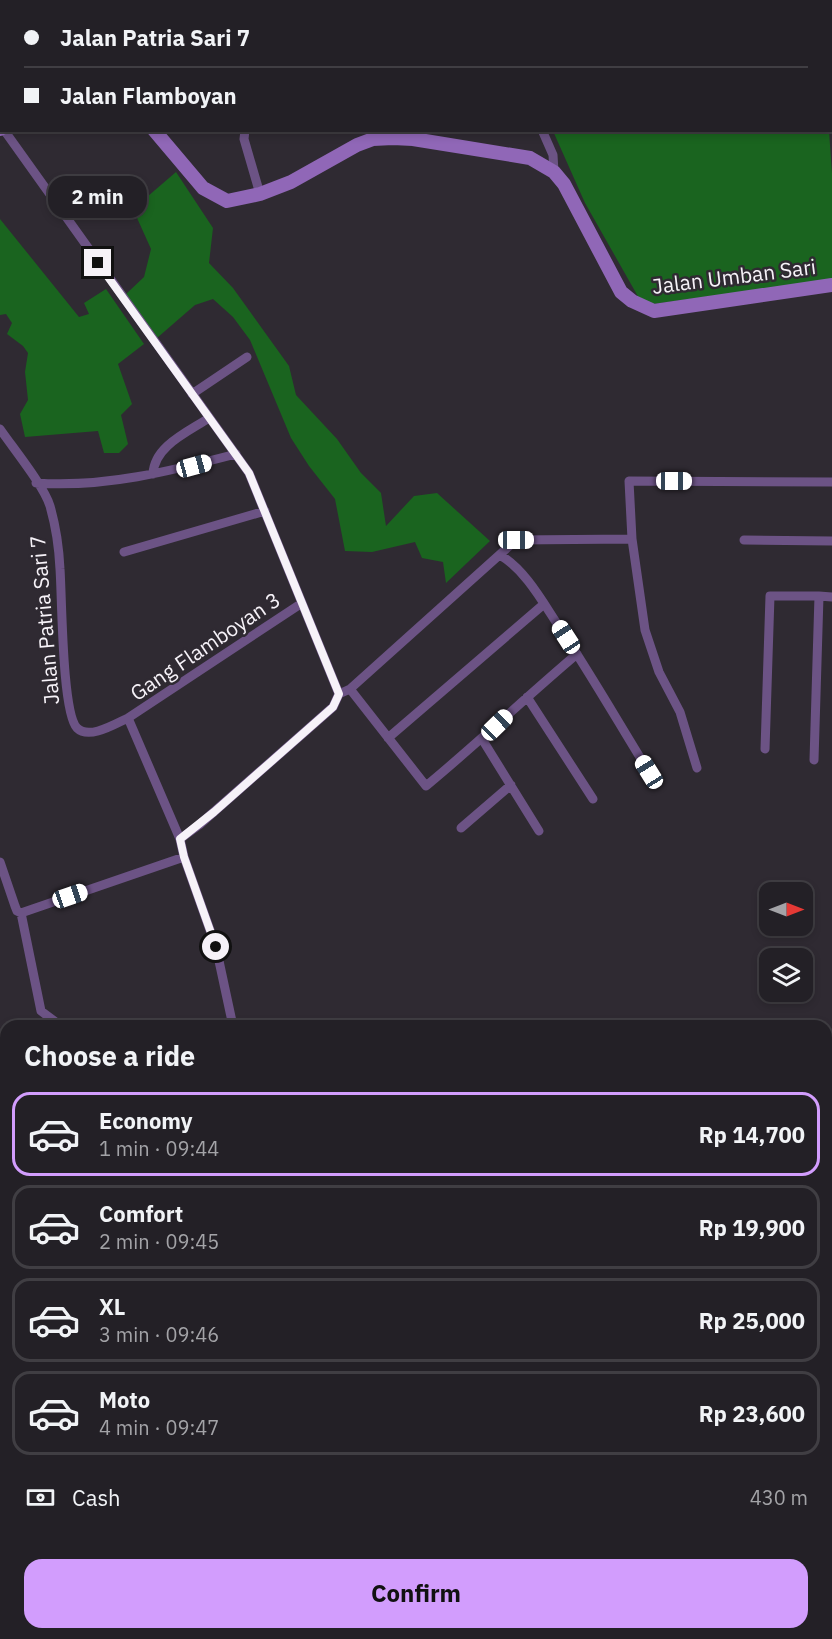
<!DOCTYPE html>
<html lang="en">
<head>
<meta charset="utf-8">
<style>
	:root { --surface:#232026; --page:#2f2d32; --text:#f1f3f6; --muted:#a3a3a7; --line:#403e43; --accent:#d29dfd }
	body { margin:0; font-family:"IBM Plex Sans",sans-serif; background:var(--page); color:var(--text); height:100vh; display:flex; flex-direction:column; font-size:22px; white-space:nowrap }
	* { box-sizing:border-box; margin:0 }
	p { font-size:20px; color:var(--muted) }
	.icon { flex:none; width:33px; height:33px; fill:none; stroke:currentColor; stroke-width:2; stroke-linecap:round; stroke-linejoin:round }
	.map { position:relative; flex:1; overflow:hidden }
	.details { position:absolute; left:0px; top:1020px; width:832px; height:620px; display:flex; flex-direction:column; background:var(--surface); border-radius:18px 18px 0 0; box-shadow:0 3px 9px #0003,0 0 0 2px var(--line) }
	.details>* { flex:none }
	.guide { position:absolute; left:0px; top:0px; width:832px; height:132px; box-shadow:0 3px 9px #0003,0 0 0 2px var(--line); display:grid; align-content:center; height:132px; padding:0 24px; background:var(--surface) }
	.needle { width:39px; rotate:90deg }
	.fabs { position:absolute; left:759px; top:882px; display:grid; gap:12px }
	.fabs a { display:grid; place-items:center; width:54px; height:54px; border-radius:12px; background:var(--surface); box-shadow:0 3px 9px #0003,0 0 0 2px var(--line); font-size:30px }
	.end { position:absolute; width:27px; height:27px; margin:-14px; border:8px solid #f6f2f8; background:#111; box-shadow:0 0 0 3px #111 }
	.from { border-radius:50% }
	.bubble { position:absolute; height:42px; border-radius:18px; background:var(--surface); box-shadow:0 3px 9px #0003,0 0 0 2px var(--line); font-size:20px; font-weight:700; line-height:42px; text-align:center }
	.car { position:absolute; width:18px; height:36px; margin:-18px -9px; border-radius:8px; box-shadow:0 0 4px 2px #0007; background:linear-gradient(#fff 24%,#345 0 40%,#fff 0 76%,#345 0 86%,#fff 0) }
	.guide b { display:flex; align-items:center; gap:21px; height:57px; font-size:22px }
	.guide b+b { border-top:2px solid var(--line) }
	.guide i { width:15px; height:15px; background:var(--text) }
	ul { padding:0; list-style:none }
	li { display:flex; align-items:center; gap:18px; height:84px; margin:0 12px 9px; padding:0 12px; border:3px solid var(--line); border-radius:18px }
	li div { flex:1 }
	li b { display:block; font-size:22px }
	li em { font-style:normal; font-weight:700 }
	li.current { border-color:var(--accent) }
	li>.icon { width:54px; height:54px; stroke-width:1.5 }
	h2 { padding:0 24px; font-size:27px; line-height:72px }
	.pay { display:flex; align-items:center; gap:15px; height:66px; padding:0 24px; font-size:22px }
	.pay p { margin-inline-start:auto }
	.primary-button { display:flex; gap:12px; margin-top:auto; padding:12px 24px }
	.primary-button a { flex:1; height:69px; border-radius:18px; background:var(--accent); color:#111; font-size:24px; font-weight:700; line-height:69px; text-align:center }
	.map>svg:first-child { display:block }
</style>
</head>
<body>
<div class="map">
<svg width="832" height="1639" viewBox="0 0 832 1639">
	<rect width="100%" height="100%" fill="#2f2a32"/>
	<path fill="#422e2d" d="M0,1376H6V1634H664L666,1639H0Z"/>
	<path fill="#1a641f" d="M659,0H818L819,1H642Z
		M553,131H829L832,173V280L653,304L640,300L585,203Z
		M176,172L213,228L209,263L233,288L289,366L296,395L337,439L361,473L381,493L386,526L414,496L437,493L490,541L446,583L443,562L422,558L415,542L372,552L345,551L335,499L309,466L291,438L250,340L233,317L213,299L195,305L157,338L125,295L144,277L151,249L133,209Z
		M0,219L79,317L89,314L84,303L106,289L144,344L118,364L132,404L121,415L128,444L119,453H104L98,431L25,437L20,414L28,400L25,372L28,353L23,346L7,334L12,323L6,314L0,315Z
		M827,1541H832V1639H676L675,1634H826Z"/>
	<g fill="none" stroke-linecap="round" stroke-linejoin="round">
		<path stroke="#6c5385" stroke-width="9" d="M377,0L378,2
			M493,0V2
			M267,2L269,0
			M831,26H832
			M4,130L249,473L339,694
			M245,130L244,139L260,194
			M542,130L553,155L554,172
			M192,394L247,357
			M0,429C13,448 44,486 50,506C56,527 59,548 60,569C62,597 62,713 77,728C89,740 115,724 128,718L180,839L184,857L216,947L233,1026
			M153,474C154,446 188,432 209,418
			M36,483C104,488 171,471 236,454
			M744,540L832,541
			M124,552L265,511
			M500,555C524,569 541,599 556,622C589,671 618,722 649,772
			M350,689L426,786C478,743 526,697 577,654
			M339,694L350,689L516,540L632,539
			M527,697L593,799
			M128,718L302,603
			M388,738L544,604
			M482,739L539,831
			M765,749L770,596H819
			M814,760L819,596L832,597
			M697,768L680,712L659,672L645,630L632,539L629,481L832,482
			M461,828L511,785
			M180,839L199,825L333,707L339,694
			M0,862L15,906L17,911L21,913L184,857
			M21,913L41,1011L61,1026
			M826,1201H832
			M0,1318L6,1270"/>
		<path stroke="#9067b7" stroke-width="14" d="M0,129L2,128
			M154,130L203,188L227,201L260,194L291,182L357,145L373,139L393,138L413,139L530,158L554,172L564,184L621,292L632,301L654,311L832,285
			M0,1363H6
			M826,1373H832"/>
	</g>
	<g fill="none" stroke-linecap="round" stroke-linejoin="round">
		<path stroke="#f6f2f8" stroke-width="8" d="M98,263L249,473L339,694L333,707L214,812L180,839L184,857L216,947"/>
	</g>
	<g text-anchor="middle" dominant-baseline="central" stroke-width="5" stroke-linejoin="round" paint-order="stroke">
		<g font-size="21" fill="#f6f2f8" stroke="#2f2a32">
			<text transform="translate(734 276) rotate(-7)">Jalan Umban Sari</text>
			<text transform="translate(44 620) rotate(-95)">Jalan Patria Sari 7</text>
			<text transform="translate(205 646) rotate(-34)">Gang Flamboyan 3</text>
		</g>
	</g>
</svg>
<div class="fabs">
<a><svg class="needle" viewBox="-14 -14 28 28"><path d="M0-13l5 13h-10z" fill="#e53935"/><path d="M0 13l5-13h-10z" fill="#a3a3a7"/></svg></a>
<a><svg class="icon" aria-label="layers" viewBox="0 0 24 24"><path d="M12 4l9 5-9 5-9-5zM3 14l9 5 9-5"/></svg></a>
</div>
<i class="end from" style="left:216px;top:947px"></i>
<i class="end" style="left:98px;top:263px"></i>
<div class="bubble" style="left:48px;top:176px;width:99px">2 min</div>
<i class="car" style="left:194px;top:466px;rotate:75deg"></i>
<i class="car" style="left:674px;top:481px;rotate:90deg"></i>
<i class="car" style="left:516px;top:540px;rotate:90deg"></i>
<i class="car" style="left:566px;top:637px;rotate:327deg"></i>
<i class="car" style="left:497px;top:725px;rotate:46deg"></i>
<i class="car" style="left:649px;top:772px;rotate:328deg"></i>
<i class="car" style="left:70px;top:896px;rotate:71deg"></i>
<div class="guide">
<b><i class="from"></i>Jalan Patria Sari 7</b>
<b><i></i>Jalan Flamboyan</b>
</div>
<section class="details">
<h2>Choose a ride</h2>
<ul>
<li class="current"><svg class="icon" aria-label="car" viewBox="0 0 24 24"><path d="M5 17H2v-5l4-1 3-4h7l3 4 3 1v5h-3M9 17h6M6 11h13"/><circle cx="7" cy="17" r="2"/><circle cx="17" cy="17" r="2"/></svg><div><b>Economy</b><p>1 min · 09:44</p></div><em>Rp 14,700</em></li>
<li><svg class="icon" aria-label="car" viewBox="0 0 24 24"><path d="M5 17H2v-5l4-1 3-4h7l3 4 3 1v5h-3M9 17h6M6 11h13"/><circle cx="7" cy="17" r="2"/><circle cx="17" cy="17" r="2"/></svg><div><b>Comfort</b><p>2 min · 09:45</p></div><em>Rp 19,900</em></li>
<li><svg class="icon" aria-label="car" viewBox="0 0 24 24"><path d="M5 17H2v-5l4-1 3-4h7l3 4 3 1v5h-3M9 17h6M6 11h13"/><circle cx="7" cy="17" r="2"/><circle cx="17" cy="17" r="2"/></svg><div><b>XL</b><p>3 min · 09:46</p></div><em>Rp 25,000</em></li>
<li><svg class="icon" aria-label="car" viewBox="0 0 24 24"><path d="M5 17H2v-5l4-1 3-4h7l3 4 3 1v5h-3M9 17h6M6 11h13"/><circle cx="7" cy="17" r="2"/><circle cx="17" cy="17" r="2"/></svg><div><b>Moto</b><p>4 min · 09:47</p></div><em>Rp 23,600</em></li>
</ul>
<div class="pay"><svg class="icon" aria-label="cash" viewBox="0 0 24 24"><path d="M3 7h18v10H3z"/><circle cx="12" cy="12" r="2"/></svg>Cash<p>430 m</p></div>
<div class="primary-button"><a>Confirm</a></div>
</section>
</div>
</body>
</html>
